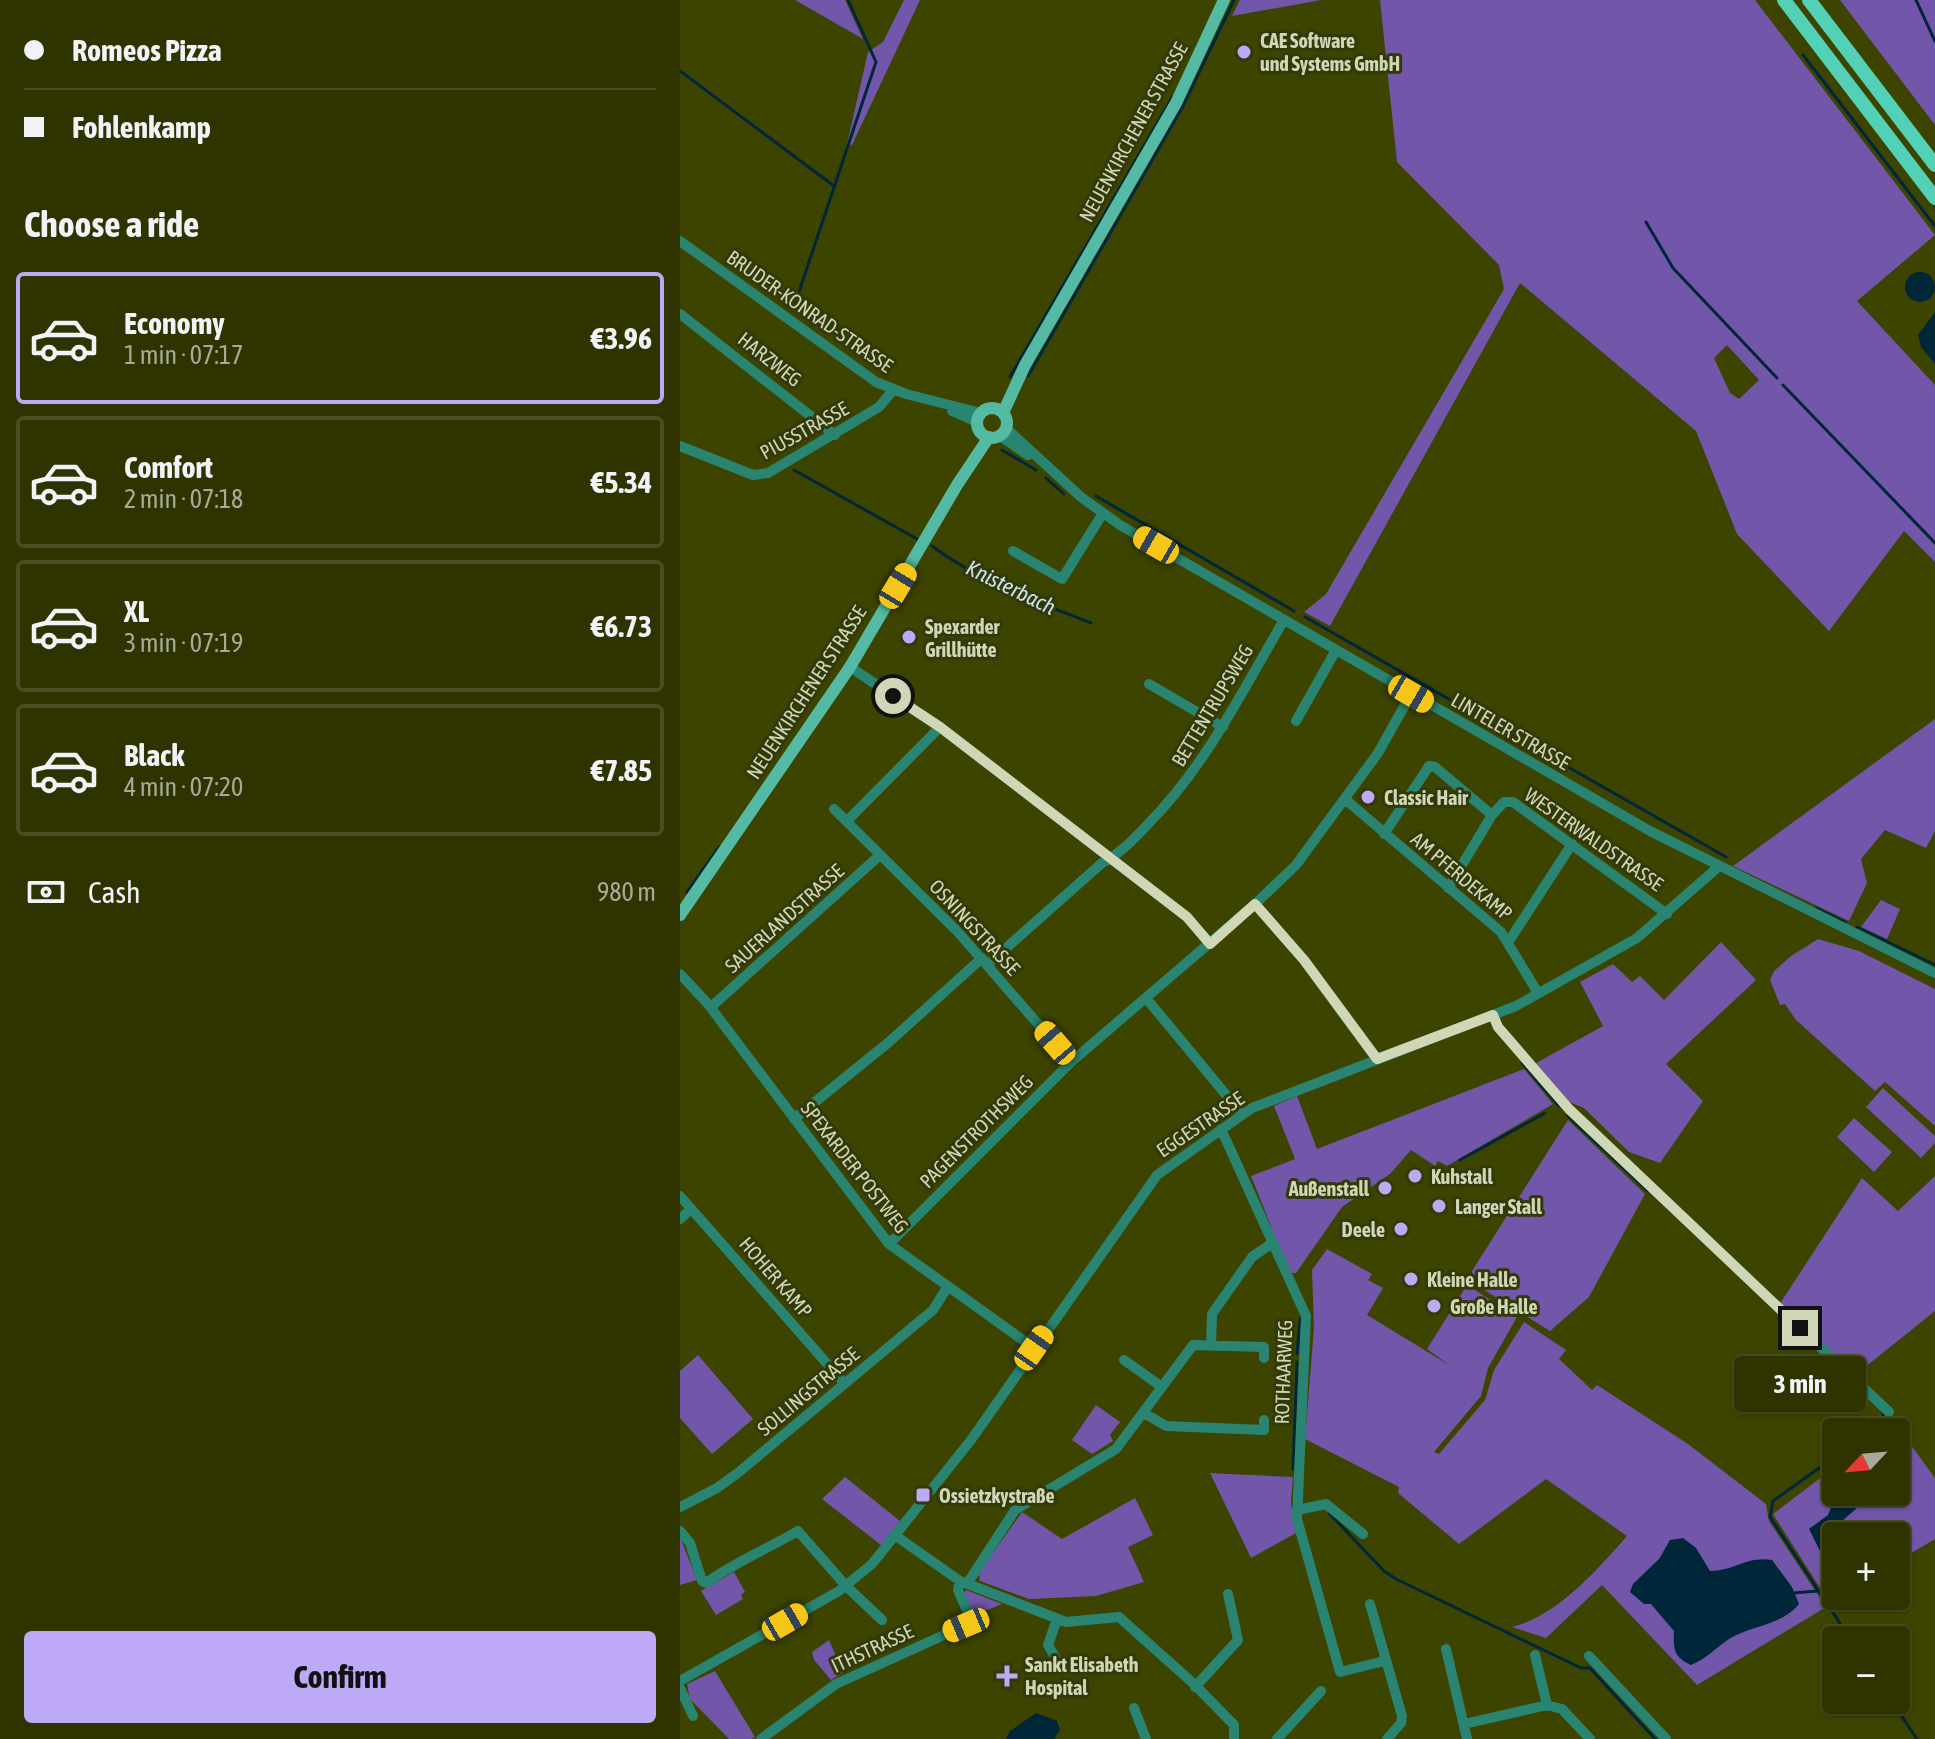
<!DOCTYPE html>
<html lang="en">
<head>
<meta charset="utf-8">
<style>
	:root { --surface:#2e3300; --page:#3a3f0f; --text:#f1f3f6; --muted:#a7aa99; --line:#494e22; --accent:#bda9f5 }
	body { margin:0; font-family:"Asap Condensed",sans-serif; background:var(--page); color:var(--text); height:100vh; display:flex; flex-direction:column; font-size:30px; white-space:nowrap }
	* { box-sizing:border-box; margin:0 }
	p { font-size:26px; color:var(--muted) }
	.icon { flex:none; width:44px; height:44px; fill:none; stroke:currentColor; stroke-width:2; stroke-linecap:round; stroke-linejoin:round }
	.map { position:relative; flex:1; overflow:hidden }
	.panel { display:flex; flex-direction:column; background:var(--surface); width:680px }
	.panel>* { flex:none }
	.hud { display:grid; align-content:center; height:176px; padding:0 24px; background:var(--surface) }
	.needle { width:52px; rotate:244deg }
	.buttons { position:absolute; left:1142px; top:1418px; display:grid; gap:16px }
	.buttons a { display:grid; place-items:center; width:88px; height:88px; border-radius:8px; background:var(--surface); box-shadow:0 2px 6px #0004,0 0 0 2px var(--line); font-size:40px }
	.end { position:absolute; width:36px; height:36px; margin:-18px; border:10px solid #d0d7b7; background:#111; box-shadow:0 0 0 4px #111 }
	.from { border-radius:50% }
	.bubble { position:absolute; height:56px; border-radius:8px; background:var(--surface); box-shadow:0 2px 6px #0004,0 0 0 2px var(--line); font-size:26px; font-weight:700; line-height:56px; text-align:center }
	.car { position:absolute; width:24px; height:48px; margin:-24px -12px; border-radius:10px; box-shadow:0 0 6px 2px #0007; background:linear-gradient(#f5c518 24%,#345 0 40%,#f5c518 0 76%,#345 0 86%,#f5c518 0) }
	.hud b { display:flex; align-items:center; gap:28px; height:76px; font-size:30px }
	.hud b+b { border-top:2px solid var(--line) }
	.hud i { width:20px; height:20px; background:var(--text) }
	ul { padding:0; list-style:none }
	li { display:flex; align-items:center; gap:24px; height:132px; margin:0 16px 12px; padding:0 8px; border:4px solid var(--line); border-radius:8px }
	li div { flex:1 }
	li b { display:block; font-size:30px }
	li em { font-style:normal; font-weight:700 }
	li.current { border-color:var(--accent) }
	li>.icon { width:72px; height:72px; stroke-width:1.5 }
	h2 { padding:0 24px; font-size:36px; line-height:96px }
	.pay { display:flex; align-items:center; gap:20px; height:88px; padding:0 24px; font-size:30px }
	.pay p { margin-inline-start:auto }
	.action { display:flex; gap:16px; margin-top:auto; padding:16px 24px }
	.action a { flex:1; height:92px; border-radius:8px; background:var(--accent); color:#111; font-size:32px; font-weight:700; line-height:92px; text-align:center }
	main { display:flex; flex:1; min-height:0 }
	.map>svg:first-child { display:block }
</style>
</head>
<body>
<main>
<section class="panel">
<div class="hud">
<b><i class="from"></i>Romeos Pizza</b>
<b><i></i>Fohlenkamp</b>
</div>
<h2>Choose a ride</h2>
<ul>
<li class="current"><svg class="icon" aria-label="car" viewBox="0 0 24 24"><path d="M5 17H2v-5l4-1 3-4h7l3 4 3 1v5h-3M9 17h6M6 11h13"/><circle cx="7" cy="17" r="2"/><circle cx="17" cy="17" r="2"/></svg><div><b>Economy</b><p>1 min · 07:17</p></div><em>€3.96</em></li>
<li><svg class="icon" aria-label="car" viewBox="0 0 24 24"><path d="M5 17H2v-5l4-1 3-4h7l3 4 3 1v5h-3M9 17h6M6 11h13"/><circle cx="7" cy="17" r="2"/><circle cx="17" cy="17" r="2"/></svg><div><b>Comfort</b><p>2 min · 07:18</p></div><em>€5.34</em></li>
<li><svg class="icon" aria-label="car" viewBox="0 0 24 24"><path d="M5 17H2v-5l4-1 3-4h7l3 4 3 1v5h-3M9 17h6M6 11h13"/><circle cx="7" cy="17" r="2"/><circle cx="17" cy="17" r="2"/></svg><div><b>XL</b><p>3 min · 07:19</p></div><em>€6.73</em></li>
<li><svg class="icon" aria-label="car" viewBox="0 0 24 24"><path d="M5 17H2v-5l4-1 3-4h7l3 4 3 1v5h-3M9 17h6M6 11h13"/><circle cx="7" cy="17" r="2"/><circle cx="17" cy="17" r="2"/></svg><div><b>Black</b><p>4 min · 07:20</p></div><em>€7.85</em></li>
</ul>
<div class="pay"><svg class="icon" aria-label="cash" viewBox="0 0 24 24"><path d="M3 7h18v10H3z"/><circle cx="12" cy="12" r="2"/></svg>Cash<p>980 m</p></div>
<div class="action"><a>Confirm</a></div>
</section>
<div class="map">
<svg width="1255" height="1739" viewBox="0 0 1255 1739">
	<rect width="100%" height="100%" fill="#3d4400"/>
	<path fill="#7156aa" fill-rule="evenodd" d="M115,0H165L183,39Z
		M224,0H240L172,145L167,144L188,52L203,42Z
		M560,0H641L552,16Z
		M700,0H1075L1255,235L1177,301L1255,385V562L1224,531L1149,631L1057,534L1016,431L840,283L650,626L624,612L646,594L824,289L819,265L717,162ZM1047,345L1079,380L1059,399L1050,393L1034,358Z
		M1160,0H1255V125Z
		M1255,719V831L1246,848L1205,830L1181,859L1187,883L1169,921L1053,866Z
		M1201,900L1220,909L1207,939L1181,927Z
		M1138,939L1179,951L1255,989V1126L1205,1082L1195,1091L1116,1020L1105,1004L1100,1005L1090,980L1094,971L1111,956Z
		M1041,942L1076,980L986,1064L1023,1101L980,1163L949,1152L904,1108L887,1101L856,1063L923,1026L900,982L933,964L952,982L960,976L984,1000Z
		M844,1069L873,1104L767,1166L758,1161L755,1166L731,1150L710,1174L662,1207L616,1273H611L590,1230L591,1226L571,1176L615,1159L594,1106L617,1096L637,1149Z
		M1203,1088L1255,1136V1143L1241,1158L1186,1107Z
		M1174,1118L1212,1152L1194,1172L1157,1137Z
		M888,1120L965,1194L909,1297L870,1331L793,1283L792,1271Z
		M1255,1176V1311L1174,1376L1099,1305L1182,1178L1218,1211Z
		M647,1249L692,1274L688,1280L703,1288L687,1315L769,1365L747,1349L787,1285L837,1317L808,1368L801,1396L754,1452L759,1454L805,1400L814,1370L844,1322L886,1350L879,1359L912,1390L917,1385L1008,1444L1086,1504L1089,1521L1146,1607L1017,1685L922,1585L866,1638L832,1627C877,1616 917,1570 947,1536L866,1479L779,1544L718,1493L719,1487L625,1439L634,1328L632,1270Z
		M18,1355L73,1419L32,1454L0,1418V1371Z
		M416,1405L440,1422L430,1435L433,1441L412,1454L392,1440Z
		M1214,1422L1255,1478V1539L1216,1562V1536H1156V1596H1159L1149,1602L1093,1514L1156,1466V1492H1216V1432H1200Z
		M530,1473L613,1477L611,1503L616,1533L571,1558Z
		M165,1477L220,1521L201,1545L142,1499Z
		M455,1498L473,1535L448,1547L464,1582L416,1596L349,1599L300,1581L299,1573L342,1512L382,1539Z
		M0,1537L17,1580L0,1585Z
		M54,1572L65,1592L61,1595L63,1599L36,1615L21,1591Z
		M286,1590L322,1604L295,1615L284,1593Z
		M149,1640L163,1673L151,1680L134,1660L132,1652Z
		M35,1671L75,1737L72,1739H49L10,1699L7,1684Z"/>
	<path fill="#00263a" d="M1225 287a15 15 0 1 1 30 0a15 15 0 1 1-30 0Z
		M1255,312V364L1241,347L1238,335Z
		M1157,1492H1186L1177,1508L1161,1522L1160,1536H1156V1556L1151,1559L1139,1549L1129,1529L1148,1515Z
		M1003,1538L1016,1548L1030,1571C1055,1571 1066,1556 1092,1560L1112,1587L1119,1604C1101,1626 1071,1625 1049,1639C1035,1648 1028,1658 1011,1665C994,1657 993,1649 994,1631L971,1604H964L950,1592L953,1584L979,1559L990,1540Z
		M356,1713L377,1721L380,1730L374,1739H326L330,1731Z"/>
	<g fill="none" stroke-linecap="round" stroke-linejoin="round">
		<path stroke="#00263a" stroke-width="3" d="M1236,0L1255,41
			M1123,55L1255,226
			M0,71L154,186
			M966,222L993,268L1097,378
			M113,310L196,62L168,0
			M348,376L502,108L554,0
			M330,377L493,96
			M1103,385L1255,543
			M322,450L356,470
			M114,470L237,539
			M366,478L384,494
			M416,496L614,611
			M252,546C300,582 356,601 411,623
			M625,617L1046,857
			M7,892L39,847
			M1136,908L1165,922
			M1177,927L1255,965
			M842,1063L879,1106
			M888,1116L968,1191
			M780,1160L865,1113
			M617,1354L620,1319
			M1189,1432L1204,1421L1203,1412
			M1156,1456L1093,1501L1090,1517L1171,1640
			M613,1469L617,1362
			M649,1513L704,1571L716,1579L901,1668H910L975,1739
			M1114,1593L1137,1591
			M1143,1598L1146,1588V1556
			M1211,1700L1237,1739"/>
		<path stroke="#298471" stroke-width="10" d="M0,241L196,382L226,394L301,413
			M0,314L155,435
			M272,411L297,422
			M326,428L401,497L440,525L970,831L1255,973
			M320,436L348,455
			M0,446L73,475L88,473L199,407L213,390
			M333,551L382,579L423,513
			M170,667L260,727L507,917L530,944
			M469,684L543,727
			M616,721L656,650
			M666,800L821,932L858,993
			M154,809L278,932L391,1062
			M167,821L260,727
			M704,834L749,766L755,767L812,815
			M768,888L812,815L824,802H833L987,914
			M575,904L624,960L697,1059
			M829,941L892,844
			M307,965L422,863C441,853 454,839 469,823C527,764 562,691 604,620
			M0,974L28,1004L209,1244L354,1348
			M466,998L562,1114
			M31,1007L200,855
			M813,1015L818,1027L889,1109L1209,1412
			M114,1119L209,1042L302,958
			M541,1129L626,1316L617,1519L660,1672L704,1661
			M0,1196L164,1383
			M0,1219L11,1209
			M209,1244L391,1062L575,904L616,865L698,753L731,694
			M531,1346L532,1314L572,1257L591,1244
			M444,1360L482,1387
			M464,1413L486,1426L584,1430V1420
			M0,1507L37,1488L59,1472L253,1310L267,1288
			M617,1510L646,1504L683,1534
			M0,1531L10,1543L22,1581L26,1583C55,1562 87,1549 118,1531L166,1586L202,1620
			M216,1536L280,1581L386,1622L439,1617L514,1684L554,1725V1739
			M287,1584L335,1510L436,1449L513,1345L584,1347V1358
			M690,1604L722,1716L721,1723L707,1739
			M377,1619L368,1645L380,1665
			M766,1649L787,1739
			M855,1655L867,1705
			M909,1656L986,1739
			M0,1681L159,1591L192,1564L291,1440L477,1175L572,1108L836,1006L957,938L1037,868
			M515,1687L558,1640L548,1594
			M0,1688L13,1716
			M454,1708L466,1739
			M784,1724L867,1705L882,1709L910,1739
			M81,1739L156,1684L286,1625L289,1615L278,1590L280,1581
			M597,1739L641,1691"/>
		<path stroke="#54baa3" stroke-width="12" d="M297 423a15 15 0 1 1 30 0a15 15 0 1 1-30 0Z
			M323,413L345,365L496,103L544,0
			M0,915L170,667L277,485L309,437"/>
		<path stroke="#52d1b6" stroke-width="14" d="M1104,0L1255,198
			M1129,0L1255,165"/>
	</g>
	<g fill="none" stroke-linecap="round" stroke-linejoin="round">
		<path stroke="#d0d7b7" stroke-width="10" d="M213,696L260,727L507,917L530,944L575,904L624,960L697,1059L813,1015L818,1027L889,1109L1120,1328"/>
	</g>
	<g fill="#bda9f5" stroke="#333908" stroke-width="3">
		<circle cx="564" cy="52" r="8"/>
		<circle cx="229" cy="637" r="8"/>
		<circle cx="688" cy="797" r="8"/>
		<circle cx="735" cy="1176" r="8"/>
		<circle cx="705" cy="1188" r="8"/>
		<circle cx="759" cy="1206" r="8"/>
		<circle cx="721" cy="1229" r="8"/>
		<circle cx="731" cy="1279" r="8"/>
		<circle cx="754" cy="1306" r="8"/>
		<rect x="235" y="1487" width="16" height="16" rx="4"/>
		<path d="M323 1664h8v8h8v8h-8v8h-8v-8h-8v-8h8z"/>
	</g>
	<g text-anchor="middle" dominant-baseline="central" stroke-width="6" stroke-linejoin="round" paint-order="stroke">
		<g font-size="20" font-weight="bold" fill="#d0d7b7" stroke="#333908" text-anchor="start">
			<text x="580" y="40">CAE Software<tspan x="580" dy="23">und Systems GmbH</tspan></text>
			<text x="245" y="626">Spexarder<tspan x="245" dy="23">Grillhütte</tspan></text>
			<text x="704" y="797">Classic Hair</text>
			<text x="751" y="1176">Kuhstall</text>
			<text x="689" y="1188" text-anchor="end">Außenstall</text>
			<text x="775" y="1206">Langer Stall</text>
			<text x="705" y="1229" text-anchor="end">Deele</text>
			<text x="747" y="1279">Kleine Halle</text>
			<text x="770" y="1306">Große Halle</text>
			<text x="259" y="1495">Ossietzkystraße</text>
			<text x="345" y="1664">Sankt Elisabeth<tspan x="345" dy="23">Hospital</tspan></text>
		</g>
		<g font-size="20" fill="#d0d7b7" stroke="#333908">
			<text transform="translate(453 132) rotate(-61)">NEUENKIRCHENER STRASSE</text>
			<text transform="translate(130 311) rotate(35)">BRUDER-KONRAD-STRASSE</text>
			<text transform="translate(90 359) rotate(38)">HARZWEG</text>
			<text transform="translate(124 430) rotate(-29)">PIUSSTRASSE</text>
			<text transform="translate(126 692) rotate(-57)">NEUENKIRCHENER STRASSE</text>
			<text transform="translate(532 705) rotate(-59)">BETTENTRUPSWEG</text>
			<text transform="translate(831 731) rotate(30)">LINTELER STRASSE</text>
			<text transform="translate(914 839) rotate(35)">WESTERWALDSTRASSE</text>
			<text transform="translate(782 876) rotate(40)">AM PFERDEKAMP</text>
			<text transform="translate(104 918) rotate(-42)">SAUERLANDSTRASSE</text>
			<text transform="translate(295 927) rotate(47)">OSNINGSTRASSE</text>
			<text transform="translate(520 1124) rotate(-34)">EGGESTRASSE</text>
			<text transform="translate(296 1131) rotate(-45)">PAGENSTROTHSWEG</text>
			<text transform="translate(175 1167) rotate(52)">SPEXARDER POSTWEG</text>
			<text transform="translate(96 1277) rotate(49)">HOHER KAMP</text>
			<text transform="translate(603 1372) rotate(-88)">ROTHAARWEG</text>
			<text transform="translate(128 1391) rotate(-40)">SOLLINGSTRASSE</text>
			<text transform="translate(192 1648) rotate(-25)">ITHSTRASSE</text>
		</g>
		<g font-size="22" font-style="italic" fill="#c9e1f1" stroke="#333908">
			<text transform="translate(331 587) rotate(26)">Knisterbach</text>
		</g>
	</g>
</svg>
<div class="buttons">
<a><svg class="needle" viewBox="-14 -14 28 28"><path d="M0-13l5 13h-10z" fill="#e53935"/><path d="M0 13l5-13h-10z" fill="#a7aa99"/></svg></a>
<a>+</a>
<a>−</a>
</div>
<i class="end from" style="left:213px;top:696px"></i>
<i class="end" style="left:1120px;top:1328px"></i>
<div class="bubble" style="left:1054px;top:1356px;width:132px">3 min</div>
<i class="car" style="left:476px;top:545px;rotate:300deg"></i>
<i class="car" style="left:218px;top:586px;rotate:31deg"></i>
<i class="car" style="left:731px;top:694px;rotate:120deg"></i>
<i class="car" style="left:375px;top:1043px;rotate:319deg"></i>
<i class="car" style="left:354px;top:1348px;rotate:35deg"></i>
<i class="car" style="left:105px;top:1622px;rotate:60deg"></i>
<i class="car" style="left:286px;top:1625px;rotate:247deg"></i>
</div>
</main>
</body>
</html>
